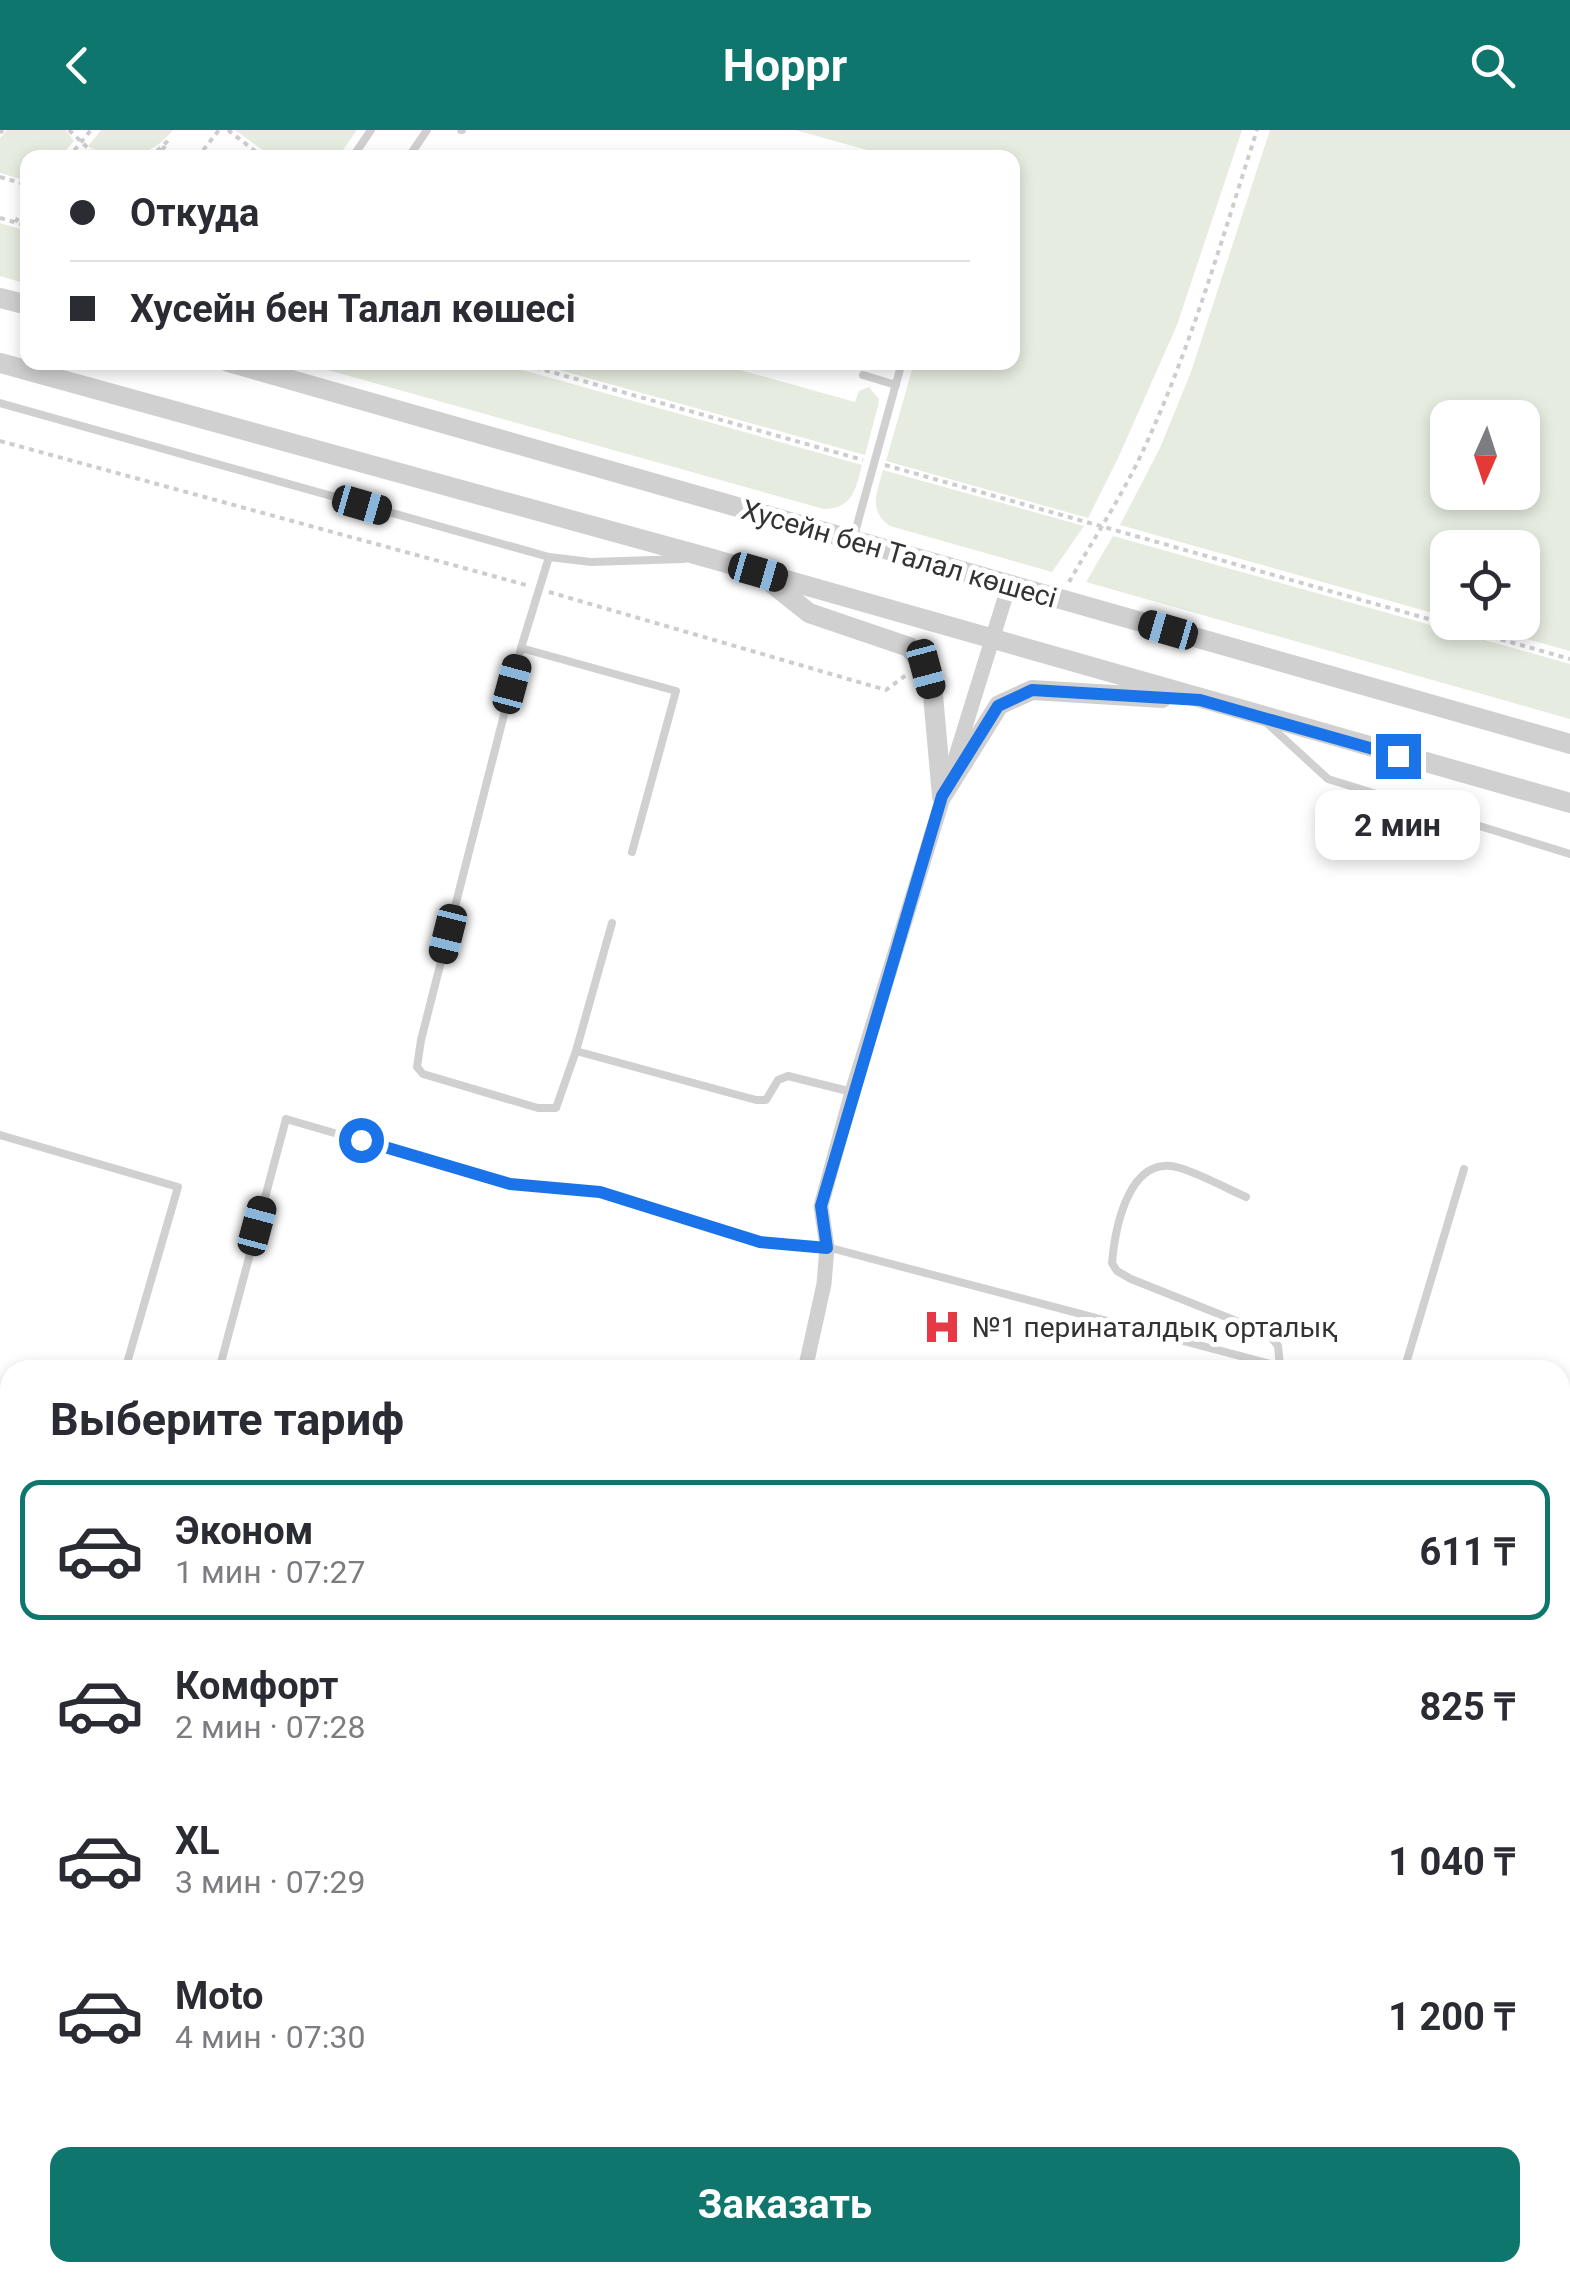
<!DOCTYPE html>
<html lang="ru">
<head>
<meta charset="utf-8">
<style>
	:root { --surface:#fff; --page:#f2f2f3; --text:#2b2b33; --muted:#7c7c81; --line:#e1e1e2; --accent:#0f766e }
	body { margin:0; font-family:Roboto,sans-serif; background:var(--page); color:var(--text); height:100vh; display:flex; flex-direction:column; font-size:38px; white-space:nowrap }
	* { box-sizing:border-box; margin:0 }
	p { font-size:32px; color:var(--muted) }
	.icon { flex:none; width:55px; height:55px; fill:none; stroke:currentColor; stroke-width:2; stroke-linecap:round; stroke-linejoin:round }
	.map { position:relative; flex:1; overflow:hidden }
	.details { position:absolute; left:0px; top:1230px; width:1570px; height:922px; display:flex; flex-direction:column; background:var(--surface); border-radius:30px 30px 0 0; box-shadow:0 5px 15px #0003 }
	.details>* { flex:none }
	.hud { position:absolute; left:20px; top:20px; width:1000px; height:220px; border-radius:20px; box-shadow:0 5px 15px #0003; display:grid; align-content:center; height:220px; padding:0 50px; background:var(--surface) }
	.needle { width:65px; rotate:183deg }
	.controls { position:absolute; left:1430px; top:270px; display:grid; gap:20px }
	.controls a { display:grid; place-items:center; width:110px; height:110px; border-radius:20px; background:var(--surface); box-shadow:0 5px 15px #0003; font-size:50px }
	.end { position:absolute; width:45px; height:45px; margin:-22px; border:12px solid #1a73e8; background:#fff; box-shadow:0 0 0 5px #fff }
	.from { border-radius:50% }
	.bubble { position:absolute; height:70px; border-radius:20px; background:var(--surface); box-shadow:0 5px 15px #0003; font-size:32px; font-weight:700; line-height:70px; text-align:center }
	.car { position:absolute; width:30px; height:60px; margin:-30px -15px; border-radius:12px; box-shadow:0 0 8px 2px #0007; background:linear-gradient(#222 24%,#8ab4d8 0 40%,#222 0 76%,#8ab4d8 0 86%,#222 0) }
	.hud b { display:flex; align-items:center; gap:35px; height:95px; font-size:38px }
	.hud b+b { border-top:2px solid var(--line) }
	.hud i { width:25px; height:25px; background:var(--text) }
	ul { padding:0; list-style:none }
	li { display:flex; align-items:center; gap:30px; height:140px; margin:0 20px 15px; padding:0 30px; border:5px solid transparent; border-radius:20px }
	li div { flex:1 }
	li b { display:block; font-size:38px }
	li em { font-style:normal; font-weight:700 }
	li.selected { border-color:var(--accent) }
	li>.icon { width:90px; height:90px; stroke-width:1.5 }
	h2 { padding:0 50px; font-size:45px; line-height:120px }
	.cta { display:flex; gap:20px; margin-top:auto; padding:20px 50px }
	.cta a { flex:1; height:115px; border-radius:20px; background:var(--accent); color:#fff; font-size:40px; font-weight:700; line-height:115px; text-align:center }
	header { display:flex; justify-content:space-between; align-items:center; height:130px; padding:0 50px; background:var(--accent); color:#fff; font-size:45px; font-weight:700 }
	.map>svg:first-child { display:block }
</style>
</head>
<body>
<header><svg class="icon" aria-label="back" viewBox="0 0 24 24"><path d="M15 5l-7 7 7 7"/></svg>Hoppr<svg class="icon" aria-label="search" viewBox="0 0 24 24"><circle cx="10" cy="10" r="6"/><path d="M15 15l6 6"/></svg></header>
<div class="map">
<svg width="1570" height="2152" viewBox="0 0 1570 2152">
	<rect width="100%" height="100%" fill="#fff"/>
	<path fill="#e6ecdf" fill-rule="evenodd" d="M7,0H66L74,11L60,27L28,28L27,51L0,43V8Z
		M101,0H173C151,28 118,34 88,16Z
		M235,0H357L338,27H272Z
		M795,0H1242L1177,195L1119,326L1088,388L886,331L914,233L1012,232V28L892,27Z
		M1270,0H1570V521L1468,493L1522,492V418H1448L1447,487L1120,395L1160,318L1191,242ZM1448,288H1522V362H1448Z
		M0,93L27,101V154L0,146Z
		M303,233H497L862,335C856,358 853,379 824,379Z
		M534,233H715L855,272L859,261L869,257L879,269L878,276L865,325Z
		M883,340L1084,396L1052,442L890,396C868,381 877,362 883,340Z
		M1113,406L1570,534V589L1086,452Z
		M0,1575L10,1578V1713L0,1710Z
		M94,2143H225L259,2152H91Z"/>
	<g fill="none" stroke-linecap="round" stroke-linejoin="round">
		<path stroke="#cdcdcd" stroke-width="4" stroke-dasharray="5 5" stroke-linecap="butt" d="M69,0L91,21L108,28
			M228,0L264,28
			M0,3L3,0
			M68,28L91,0
			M138,28L158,20L171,8
			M156,28L166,15
			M197,28L219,0
			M0,47L28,55
			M0,88L28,96
			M15,92L28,76
			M516,232L863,330
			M0,311L526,455
			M885,335L1570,529
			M1069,452C1093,410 1120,369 1141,325C1190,221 1222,109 1257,0
			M549,462L886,560L906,545
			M0,1482L10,1485
			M0,1588L10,1590
			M0,1640H10
			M0,1646L10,1651
			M1560,1915L1570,1918
			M1560,2026L1570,2029
			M1560,2081L1570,2083
			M479,2142L483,2152
			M515,2142L519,2152
			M589,2142L600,2146
			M452,2152L455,2142
			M501,2152L503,2142
			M558,2152L561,2142
			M598,2152L604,2142
			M674,2152L676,2142
			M702,2152L712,2142
			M715,2152L717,2142
			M1068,2152L1070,2142"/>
		<path stroke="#d0d0d0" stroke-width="8" d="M461,0H462
			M352,28L371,0
			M408,28L427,0
			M863,245L896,255
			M0,273L549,427L591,432L684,429
			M854,406L902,232
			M549,427L521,518L421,910L417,937L423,944L538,978H556L576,921L612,793
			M521,518L676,561L632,722
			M1268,594L1328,649L1570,724
			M576,921L756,970H766L778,950L788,946L852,962
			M0,1005L178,1057L125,1240
			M1246,1067C1225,1058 1203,1045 1180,1038C1129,1022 1115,1098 1112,1133L1117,1141L1131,1149L1269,1204L1278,1216L1280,1236
			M219,1240L286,989L510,1054L600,1062L759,1112L827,1117L1293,1240
			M1404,1240L1464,1039
			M0,1273L10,1276
			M1560,1325L1570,1328
			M1560,1379L1570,1381
			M0,1433L10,1436
			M0,1723L10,1726
			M1560,1781L1570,1784
			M0,2108L10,2111"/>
		<path stroke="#d0d0d0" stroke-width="15" d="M805,1240L824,1154L827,1117L821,1076L852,962L1009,455
			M1498,2142L1530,2152"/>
		<path stroke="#d0d0d0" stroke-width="20" d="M0,168L28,175
			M228,232L1570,614
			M0,233L709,428L1570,673
			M769,451L809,483L909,517L926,539L933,565L942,666
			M942,666L999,575L1032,560L1162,568
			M0,1535L10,1538
			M0,1558L10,1564
			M1560,1974L1570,1977
			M45,2152L47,2142
			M1126,2152L1129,2142"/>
	</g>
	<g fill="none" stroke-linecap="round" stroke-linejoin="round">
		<path stroke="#1a73e8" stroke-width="12" d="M361,1010L510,1054L600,1062L760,1112L827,1118L821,1076L942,666L998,576L1032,560L1200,570L1398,626"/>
	</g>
	<defs>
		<g id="hospital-bare" transform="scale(3)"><path d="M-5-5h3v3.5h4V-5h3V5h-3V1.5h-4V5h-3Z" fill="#e63946" stroke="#fff" stroke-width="2.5" paint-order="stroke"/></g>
	</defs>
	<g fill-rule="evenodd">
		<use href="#hospital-bare" x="942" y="1197"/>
	</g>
	<g text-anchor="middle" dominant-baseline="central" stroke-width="10" stroke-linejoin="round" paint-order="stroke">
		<g font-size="28" fill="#333" stroke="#fff">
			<text transform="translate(899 424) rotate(16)">Хусейн бен Талал көшесі</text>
		</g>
		<g font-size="28" fill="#333" stroke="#fff" text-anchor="start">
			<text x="972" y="1197">№1 перинаталдық орталық</text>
		</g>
	</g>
</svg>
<div class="controls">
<a><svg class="needle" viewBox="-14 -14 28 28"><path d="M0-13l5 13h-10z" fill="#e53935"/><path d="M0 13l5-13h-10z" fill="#7c7c81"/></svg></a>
<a><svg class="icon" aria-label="locate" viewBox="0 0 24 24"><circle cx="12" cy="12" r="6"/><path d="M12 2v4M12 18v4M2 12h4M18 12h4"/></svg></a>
</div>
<i class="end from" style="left:361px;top:1010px"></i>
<i class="end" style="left:1398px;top:626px"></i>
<div class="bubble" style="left:1315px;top:660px;width:165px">2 мин</div>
<i class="car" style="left:362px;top:375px;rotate:106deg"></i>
<i class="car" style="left:758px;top:442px;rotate:106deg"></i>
<i class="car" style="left:1168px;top:500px;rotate:286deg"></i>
<i class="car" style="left:926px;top:539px;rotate:165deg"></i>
<i class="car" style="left:512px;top:554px;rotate:15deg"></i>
<i class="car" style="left:448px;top:804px;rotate:194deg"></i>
<i class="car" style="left:257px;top:1096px;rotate:15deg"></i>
<div class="hud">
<b><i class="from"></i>Откуда</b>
<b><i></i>Хусейн бен Талал көшесі</b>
</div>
<section class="details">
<h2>Выберите тариф</h2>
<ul>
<li class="selected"><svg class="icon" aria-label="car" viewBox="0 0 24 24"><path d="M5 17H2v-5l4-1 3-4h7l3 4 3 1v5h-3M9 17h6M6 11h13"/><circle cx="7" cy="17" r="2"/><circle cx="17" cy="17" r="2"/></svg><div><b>Эконом</b><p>1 мин · 07:27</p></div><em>611 ₸</em></li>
<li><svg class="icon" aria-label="car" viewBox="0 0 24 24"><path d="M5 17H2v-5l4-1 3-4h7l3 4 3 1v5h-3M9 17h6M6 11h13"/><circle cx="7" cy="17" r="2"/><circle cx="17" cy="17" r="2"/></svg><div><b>Комфорт</b><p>2 мин · 07:28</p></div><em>825 ₸</em></li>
<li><svg class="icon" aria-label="car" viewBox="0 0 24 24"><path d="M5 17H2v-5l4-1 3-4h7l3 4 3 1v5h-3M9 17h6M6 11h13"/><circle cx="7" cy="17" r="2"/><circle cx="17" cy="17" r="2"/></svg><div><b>XL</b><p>3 мин · 07:29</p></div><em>1 040 ₸</em></li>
<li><svg class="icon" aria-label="car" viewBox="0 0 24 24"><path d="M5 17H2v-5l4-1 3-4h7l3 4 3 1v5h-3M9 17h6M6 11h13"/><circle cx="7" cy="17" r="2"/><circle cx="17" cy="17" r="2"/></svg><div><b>Moto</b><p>4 мин · 07:30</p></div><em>1 200 ₸</em></li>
</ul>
<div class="cta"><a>Заказать</a></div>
</section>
</div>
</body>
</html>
